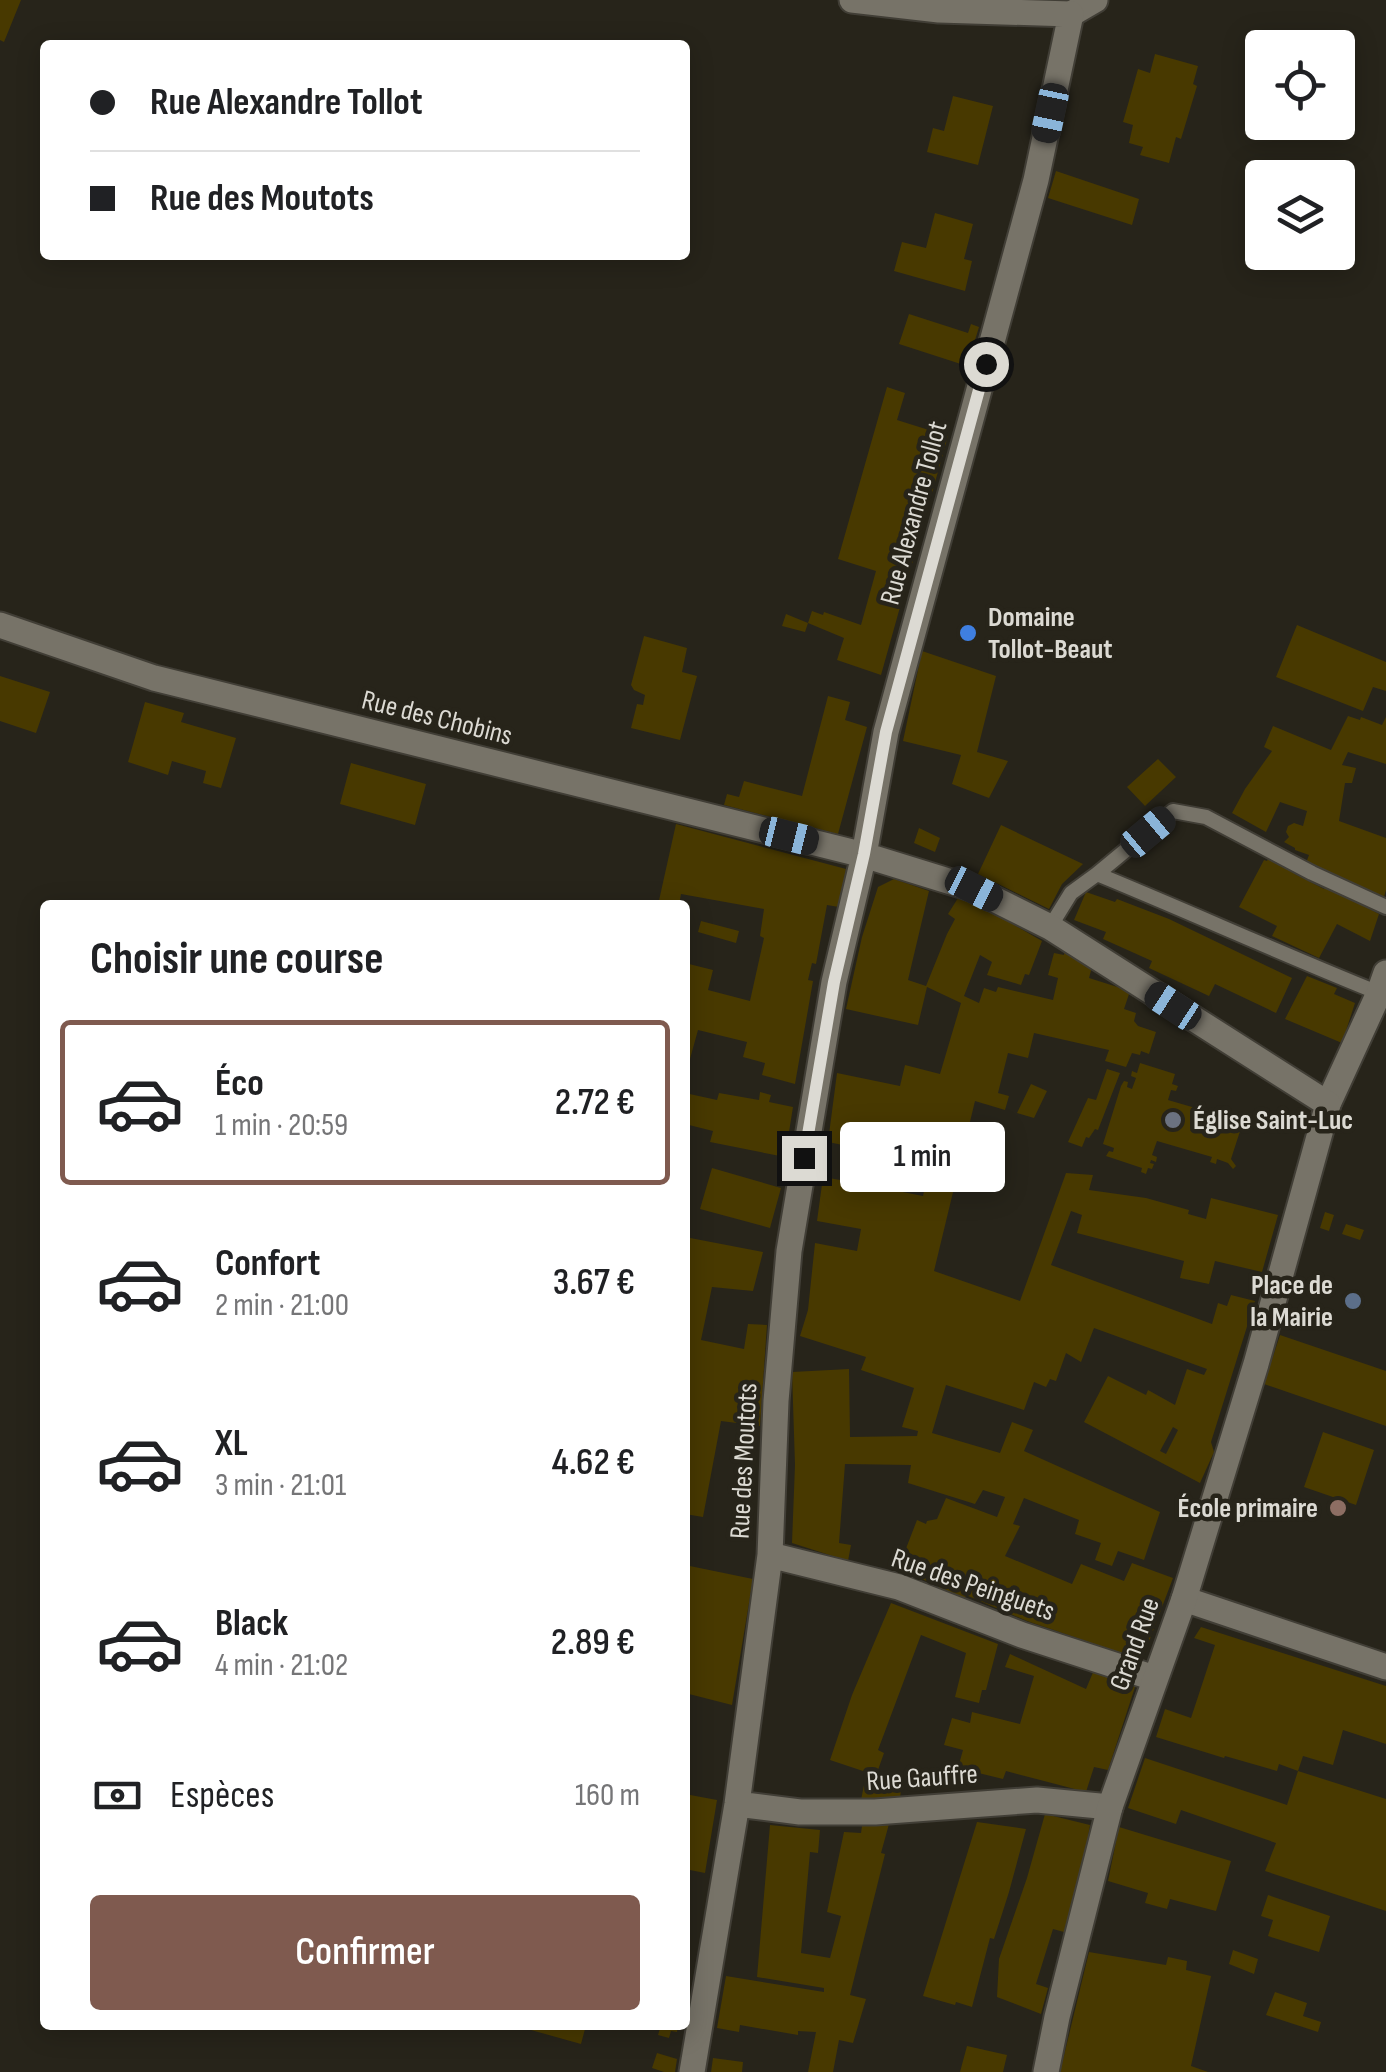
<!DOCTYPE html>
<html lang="fr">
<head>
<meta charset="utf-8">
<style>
	:root { --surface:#fff; --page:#f2f2f2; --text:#202124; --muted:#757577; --line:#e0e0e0; --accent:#7f5a4f }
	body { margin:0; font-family:"Sofia Sans Condensed",sans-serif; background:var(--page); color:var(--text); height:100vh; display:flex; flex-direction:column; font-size:38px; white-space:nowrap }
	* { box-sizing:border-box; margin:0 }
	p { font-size:32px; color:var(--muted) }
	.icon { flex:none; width:55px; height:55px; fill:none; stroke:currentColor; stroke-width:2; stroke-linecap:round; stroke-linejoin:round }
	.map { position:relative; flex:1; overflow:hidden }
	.drawer { position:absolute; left:40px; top:900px; width:650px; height:1130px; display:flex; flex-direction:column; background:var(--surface); border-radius:10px; box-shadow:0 5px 25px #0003 }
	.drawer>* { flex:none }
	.banner { position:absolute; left:40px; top:40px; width:650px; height:220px; border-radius:10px; box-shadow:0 5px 25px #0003; display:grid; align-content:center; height:220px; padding:0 50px; background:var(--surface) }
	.tools { position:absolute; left:1245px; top:30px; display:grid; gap:20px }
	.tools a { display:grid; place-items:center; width:110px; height:110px; border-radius:10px; background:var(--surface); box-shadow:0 5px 25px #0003; font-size:50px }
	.end { position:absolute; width:45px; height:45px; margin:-22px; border:12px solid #dcdad3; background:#111; box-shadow:0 0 0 5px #111 }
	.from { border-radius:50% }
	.bubble { position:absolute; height:70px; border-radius:10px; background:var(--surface); box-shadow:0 5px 25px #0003; font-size:32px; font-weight:600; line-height:70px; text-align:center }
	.car { position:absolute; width:30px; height:60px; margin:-30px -15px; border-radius:12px; box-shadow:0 0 8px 2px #0007; background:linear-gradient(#222 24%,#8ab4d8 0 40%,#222 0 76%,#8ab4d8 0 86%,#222 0) }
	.banner b { display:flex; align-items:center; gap:35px; height:95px; font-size:38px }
	.banner b+b { border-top:2px solid var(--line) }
	.banner i { width:25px; height:25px; background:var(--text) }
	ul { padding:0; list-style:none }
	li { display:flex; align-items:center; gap:30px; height:165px; margin:0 20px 15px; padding:0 30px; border:5px solid transparent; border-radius:10px }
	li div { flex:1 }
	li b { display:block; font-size:38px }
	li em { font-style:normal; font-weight:600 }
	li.on { border-color:var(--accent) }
	li>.icon { width:90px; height:90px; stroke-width:1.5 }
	h2 { padding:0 50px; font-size:45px; line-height:120px }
	.pay { display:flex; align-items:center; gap:25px; height:110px; padding:0 50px; font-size:38px }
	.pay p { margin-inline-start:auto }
	.primary-button { display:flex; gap:20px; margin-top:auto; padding:20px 50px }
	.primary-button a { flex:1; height:115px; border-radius:10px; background:var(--accent); color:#fff; font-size:40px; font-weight:600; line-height:115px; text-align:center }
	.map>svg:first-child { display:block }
</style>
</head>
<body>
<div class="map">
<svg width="1386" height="2072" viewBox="0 0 1386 2072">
	<rect width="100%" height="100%" fill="#27241a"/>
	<path fill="#483900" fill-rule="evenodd" d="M0,0H21L4,42L0,40Z
		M1155,54L1198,66L1193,84L1197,86L1181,139L1176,137L1169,163L1140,155L1143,147L1129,143L1133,125L1123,122L1138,69L1150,73Z
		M953,96L993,106L978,165L927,152L933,128L944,131Z
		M1056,171L1139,199L1132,225L1048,198Z
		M935,213L973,224L964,259L972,261L965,291L894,271L902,242L926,248Z
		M909,314L968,333L971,324L979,327L967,366L899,344Z
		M887,387L905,393L897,420L948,436L881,675L837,660L844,638L808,623L812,611L823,615L824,612L861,625L876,571L838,559Z
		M786,614L808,623L805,632L782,626Z
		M1297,625L1386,662V691L1373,687L1363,711L1276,677Z
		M644,636L687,648L682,672L697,676L680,740L631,728L637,704L643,705L645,695L634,690L631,685Z
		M922,651L996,676L977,752L1008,761L989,798L952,784L961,755L903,741Z
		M0,676L50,692L36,733L0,721Z
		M828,696L850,702L845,720L867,727L838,834L724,805L727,794L739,797L744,781L802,796Z
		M145,702L184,713L181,722L236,738L221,788L203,783L206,771L172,761L168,775L128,762Z
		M1348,716L1360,720L1361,717L1382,725L1386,717V764L1348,752L1342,765L1356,768L1352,783H1345L1339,821L1386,838V890L1384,897L1306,863L1309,855L1295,850V848L1284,842L1289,837L1286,832L1288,826L1294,823L1303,826L1307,811L1280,802L1266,832L1232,813L1245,789L1272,751L1264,747L1273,726L1331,750Z
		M1158,759L1176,777L1145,806L1127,787Z
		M351,763L426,784L415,825L340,804Z
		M676,824L846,869L839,907L827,905L816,964L812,963L808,980L813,981L795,1084L762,1075L765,1063L743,1057L747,1042L698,1030L685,1077V963L713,970L708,990L750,1001L764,938L760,936L764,909L681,894L679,905H658Z
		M1001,825L1083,864L1062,884L1049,909L978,874Z
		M919,828L940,838L935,852L914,843Z
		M1270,855L1298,869L1295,874L1324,889L1326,886L1379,914L1370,941L1337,924L1319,958L1272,936L1277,926L1239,907L1264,860L1267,861Z
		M894,879L929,891L908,980L926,986L947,934L955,919L948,914L958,898L966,900L976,903L1042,941L1029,975L1025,974L1021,985L987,975L992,962L980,955L964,996L979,1003L984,988L996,992L998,987L1053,1000L1058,978L1048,975L1054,953L1064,955V953L1092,967L1089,978L1130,991L1124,1009L1136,1013L1134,1021L1138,1026L1156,1032L1149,1054L1141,1051L1140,1055L1132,1053L1126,1067L1105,1061L1109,1050L1034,1033L1028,1058L1008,1053L998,1093L1009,1096L1005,1110L975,1101L934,1271L1020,1301L1066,1173L1093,1175L1089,1190L1146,1198L1189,1210L1188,1214L1206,1219L1211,1198L1278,1215L1262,1272L1215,1261L1209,1284L1180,1278L1184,1261L1077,1233L1082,1215L1071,1211L1051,1265L1212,1324L1218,1303L1227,1306L1231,1295L1255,1301L1211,1442L1214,1452L1200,1483L1084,1422L1108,1376L1146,1395L1148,1390L1175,1405L1187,1369L1204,1375L1207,1369L1094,1328L1081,1362L1066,1353L1056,1381L1050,1379L1046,1387L1034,1382L1024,1410L946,1385L932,1433L1000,1453L1012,1422L1033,1430L1024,1451L1160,1512L1144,1560L1118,1551L1112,1566L1095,1560L1101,1543L1075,1534L1079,1520L1024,1498L1013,1524L1020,1526L1005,1556L1072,1584L1081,1564L1124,1581L1132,1563L1173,1578L1142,1660L1027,1621L966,1595L964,1601L937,1591L941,1582L931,1579L929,1582L919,1578L920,1574L900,1564L917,1520L926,1524L927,1521L937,1519L946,1498L997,1517L1005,1497L983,1490L975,1504L908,1483L911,1465L845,1464L839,1543L851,1545L848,1561L792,1543L795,1465L792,1372L849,1369L850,1437L917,1436L918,1431L902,1427L914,1388L861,1370L866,1357L800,1336L808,1310L815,1243L857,1251L861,1229L817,1221L823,1177L846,1181L849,1172L869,1176L867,1185L923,1196L930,1163L828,1142L837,1073L900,1086L905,1065L940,1074L961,1003L927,987L918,1025L846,1009L862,937L878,887ZM1173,1427L1178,1430L1166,1454L1160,1451Z
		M1086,892L1115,902L1117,899L1169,919L1292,978L1276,1013L1215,984L1209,996L1149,968L1152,961L1103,939L1106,932L1074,920Z
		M701,921L739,931L736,943L698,932Z
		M1307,976L1337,988L1334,994L1355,1003L1342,1043L1285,1019Z
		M1140,1063L1175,1074L1172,1084L1178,1086L1176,1091L1171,1090L1168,1100L1223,1116L1225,1111L1230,1113L1228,1118L1241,1121L1247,1118L1249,1122L1242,1125L1231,1159L1236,1166L1233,1169L1228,1163L1217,1159L1216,1164L1210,1162L1212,1157L1157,1141L1152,1155L1157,1157L1156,1162L1151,1160L1150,1163L1154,1164L1152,1169L1148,1168L1146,1174L1141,1172L1142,1168L1106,1156L1109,1151L1113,1152L1114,1148L1103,1144L1121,1086L1124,1081L1128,1082L1127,1087L1132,1089L1136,1078L1131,1076L1132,1071L1137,1073Z
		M1107,1069L1120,1073L1098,1130L1095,1129L1089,1138L1086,1137L1082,1147L1068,1142L1088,1098L1096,1100Z
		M1031,1084L1047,1091L1034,1118L1017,1113Z
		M760,1092L771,1095L769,1102L793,1107L785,1157L710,1142L713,1131L685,1124V1093L717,1100L719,1093L759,1100Z
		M712,1168L781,1188L770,1228L700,1209Z
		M1325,1212L1334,1215L1329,1231L1320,1228Z
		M1346,1224L1364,1230L1360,1240L1342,1234Z
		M685,1237L763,1252L753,1291L712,1287L701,1340L744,1349L748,1324L767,1325L760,1426L721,1421L703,1517L685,1514Z
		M1280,1335L1386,1371V1426L1264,1384Z
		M1323,1432L1374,1450L1356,1505L1304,1487Z
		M685,1565L753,1579L732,1705L685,1693Z
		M891,1603L998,1644L986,1690H982L979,1703L955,1697L966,1653L921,1635L878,1750L884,1753L878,1770L870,1768L869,1773L830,1760L852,1695Z
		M1201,1627L1386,1686V1744L1343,1730L1333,1765L1303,1756L1298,1771L1386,1799V1911L1265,1871L1276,1843L1181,1810L1176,1824L1128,1808L1145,1758L1287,1805L1298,1771L1279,1764L1277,1771L1225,1756L1224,1758L1156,1737L1165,1709L1191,1718L1215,1645L1194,1638Z
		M1010,1654L1086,1689L1094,1670L1136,1684L1108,1770L1094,1767L1086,1792L1006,1771L1003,1779L958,1768L963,1750L944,1745L952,1718L970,1723L972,1712L1020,1724L1034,1676L1005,1667Z
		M865,1780H902L900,1799L861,1800Z
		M685,1794L717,1800L705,1873L685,1869Z
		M1045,1814L1090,1825L1085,1855L1064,1932L1053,1929L1036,1984L1048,1988L1041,2014L997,1997L999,1959L1027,1878Z
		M977,1822L1026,1829L1009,1892L994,1939L990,1938L972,2007L956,2002L955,2005L923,1996Z
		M889,1824L881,1853L885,1854L850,1995L866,1999L853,2043L839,2040L833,2072H808L816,2032L798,2031V2035L740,2025L739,2032L717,2028L726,1976L824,1992V1988L757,1977L770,1825L820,1830L818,1853L810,1852L801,1953L830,1958L841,1916L827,1912L844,1832L861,1833L862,1826Z
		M1119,1827L1231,1861L1216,1911L1170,1899L1167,1909L1145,1903L1148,1893L1108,1881Z
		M1268,1895L1330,1916L1319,1952L1268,1936L1273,1920L1261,1916Z
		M1233,1950L1258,1959L1254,1974L1229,1964Z
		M1089,1952L1166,1965L1168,1957L1187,1961L1186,1970L1211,1976L1191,2066L1208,2072H1060Z
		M1275,1992L1307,2003L1303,2016L1321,2022L1318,2032L1266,2015Z
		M513,2025H571L585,2029L581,2044Z
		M661,2025H678L677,2032L671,2031L669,2038L658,2035Z
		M967,2046L1007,2055L1003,2072H960Z
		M657,2053L677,2059L675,2072H664L652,2068Z
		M713,2058L743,2062L742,2072H711Z"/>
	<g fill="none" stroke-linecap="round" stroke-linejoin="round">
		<g stroke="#413e36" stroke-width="18">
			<path id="service" d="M1097,874C1192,913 1284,955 1379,993
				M1050,927L1071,893L1097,874L1173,811L1206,817L1312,873L1386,907"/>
		</g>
		<g stroke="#413e36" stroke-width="29">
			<path id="minor" d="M1071,14L1095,0
				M0,625L154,678L864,855L834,982L789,1251L776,1401L770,1555L737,1804L692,2072
				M1328,1104L1379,993L1386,973
				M770,1555L899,1587L1022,1635L1154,1678
				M1184,1599L1386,1667
				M737,1804L800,1812H875L1037,1800L1110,1807"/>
		</g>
		<g stroke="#413e36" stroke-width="29">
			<path id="tertiary" d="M852,0L939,10L1071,14L1036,180L886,732L864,855L974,889L1050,927L1328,1104L1256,1364L1184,1599L1110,1807L1057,2017L1046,2072"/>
		</g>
		<use href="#service" stroke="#777368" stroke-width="14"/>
		<use href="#minor" stroke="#777368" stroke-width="25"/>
		<use href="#tertiary" stroke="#777368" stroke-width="25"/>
	</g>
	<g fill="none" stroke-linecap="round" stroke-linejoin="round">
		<path stroke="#dcdad3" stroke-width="12" d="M804,1158L834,982L864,854L886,732L986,364"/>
	</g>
	<circle fill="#3f7fe0" stroke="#27241a" stroke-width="4" cx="968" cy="633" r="10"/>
	<circle fill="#6b7280" stroke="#27241a" stroke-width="4" cx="1173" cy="1120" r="10"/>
	<circle fill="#5c6f8a" stroke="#27241a" stroke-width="4" cx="1353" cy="1301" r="10"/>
	<circle fill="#8d6e63" stroke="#27241a" stroke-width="4" cx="1338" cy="1508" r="10"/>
	<g text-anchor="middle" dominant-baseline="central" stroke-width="9" stroke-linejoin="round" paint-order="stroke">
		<g font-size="28" fill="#dcdad3" stroke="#27241a">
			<text transform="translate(914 513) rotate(-75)">Rue Alexandre Tollot</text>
			<text transform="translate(437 718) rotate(14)">Rue des Chobins</text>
			<text transform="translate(744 1461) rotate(-87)">Rue des Moutots</text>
			<text transform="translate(973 1585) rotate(19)">Rue des Peinguets</text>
			<text transform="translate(1135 1644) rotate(-70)">Grand Rue</text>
			<text transform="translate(922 1778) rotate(-4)">Rue Gauffre</text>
		</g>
		<g font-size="28" font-weight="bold" fill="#dcdad3" stroke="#27241a" text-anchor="start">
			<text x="988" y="617">Domaine<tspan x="988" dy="32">Tollot-Beaut</tspan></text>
			<text x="1193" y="1120">Église Saint-Luc</text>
			<text x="1333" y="1285" text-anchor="end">Place de<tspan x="1333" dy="32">la Mairie</tspan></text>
			<text x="1318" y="1508" text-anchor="end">École primaire</text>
		</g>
	</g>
</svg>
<div class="tools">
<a><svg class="icon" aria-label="locate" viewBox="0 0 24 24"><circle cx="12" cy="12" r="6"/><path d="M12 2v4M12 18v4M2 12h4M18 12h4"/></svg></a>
<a><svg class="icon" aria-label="layers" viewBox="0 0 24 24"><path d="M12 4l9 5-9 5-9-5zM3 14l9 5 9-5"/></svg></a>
</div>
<i class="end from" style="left:986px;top:364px"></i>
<i class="end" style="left:804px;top:1158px"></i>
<div class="bubble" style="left:840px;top:1122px;width:165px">1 min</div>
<i class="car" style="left:1050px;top:113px;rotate:192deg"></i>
<i class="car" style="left:1148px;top:832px;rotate:50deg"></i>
<i class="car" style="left:789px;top:836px;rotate:104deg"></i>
<i class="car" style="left:974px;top:889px;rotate:117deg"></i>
<i class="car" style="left:1173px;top:1006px;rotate:303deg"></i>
<div class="banner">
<b><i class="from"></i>Rue Alexandre Tollot</b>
<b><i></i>Rue des Moutots</b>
</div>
<section class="drawer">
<h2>Choisir une course</h2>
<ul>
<li class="on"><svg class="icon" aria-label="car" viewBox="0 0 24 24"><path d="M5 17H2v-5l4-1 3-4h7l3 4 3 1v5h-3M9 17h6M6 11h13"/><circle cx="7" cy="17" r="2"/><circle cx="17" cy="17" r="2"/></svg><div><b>Éco</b><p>1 min · 20:59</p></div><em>2.72 €</em></li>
<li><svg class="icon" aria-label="car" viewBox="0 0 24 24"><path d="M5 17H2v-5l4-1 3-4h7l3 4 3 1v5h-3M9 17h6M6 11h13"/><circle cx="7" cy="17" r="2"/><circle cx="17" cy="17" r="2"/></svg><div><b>Confort</b><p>2 min · 21:00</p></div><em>3.67 €</em></li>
<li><svg class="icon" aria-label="car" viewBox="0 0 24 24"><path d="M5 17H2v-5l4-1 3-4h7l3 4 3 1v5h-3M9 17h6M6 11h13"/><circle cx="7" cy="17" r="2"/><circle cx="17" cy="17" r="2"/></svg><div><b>XL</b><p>3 min · 21:01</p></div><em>4.62 €</em></li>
<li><svg class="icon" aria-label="car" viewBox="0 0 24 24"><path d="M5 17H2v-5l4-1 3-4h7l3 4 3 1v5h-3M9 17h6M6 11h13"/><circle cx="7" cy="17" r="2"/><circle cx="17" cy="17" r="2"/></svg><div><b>Black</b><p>4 min · 21:02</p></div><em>2.89 €</em></li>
</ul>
<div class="pay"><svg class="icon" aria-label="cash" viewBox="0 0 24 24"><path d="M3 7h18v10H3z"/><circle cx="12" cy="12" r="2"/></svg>Espèces<p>160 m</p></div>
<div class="primary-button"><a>Confirmer</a></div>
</section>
</div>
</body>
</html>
